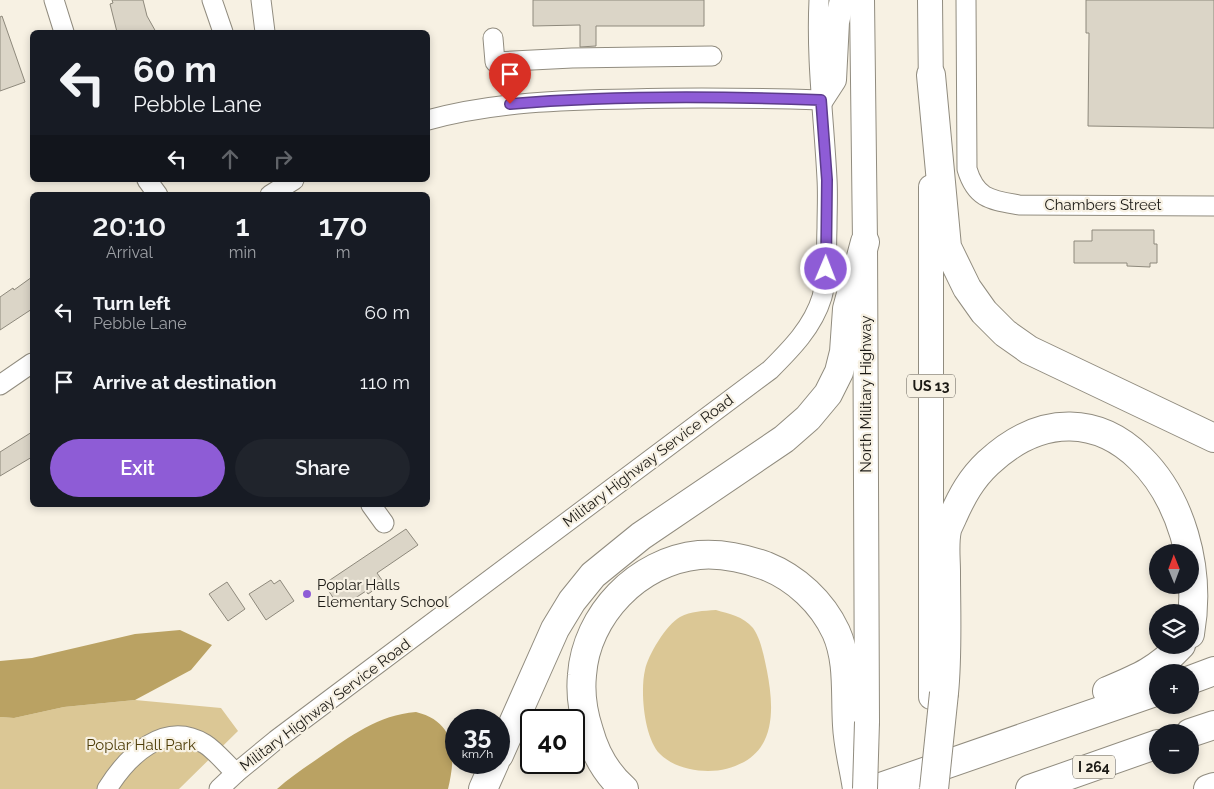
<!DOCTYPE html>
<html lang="en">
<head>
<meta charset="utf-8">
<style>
	body { margin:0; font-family:Raleway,sans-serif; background:#20242c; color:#f1f3f6; height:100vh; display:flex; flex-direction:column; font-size:19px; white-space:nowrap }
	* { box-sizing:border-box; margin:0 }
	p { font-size:16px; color:#9ea1a6 }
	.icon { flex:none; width:28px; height:28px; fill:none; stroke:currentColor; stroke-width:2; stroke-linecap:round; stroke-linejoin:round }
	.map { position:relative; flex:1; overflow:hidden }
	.sheet { position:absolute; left:30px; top:192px; width:400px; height:315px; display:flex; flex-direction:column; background:#171b24; border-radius:8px; box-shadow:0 2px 8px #0003 }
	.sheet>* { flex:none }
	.banner { position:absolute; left:30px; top:30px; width:400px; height:152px; border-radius:8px; box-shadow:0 2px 8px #0003; background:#171b24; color:#f1f3f6; overflow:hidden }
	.needle { width:32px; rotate:359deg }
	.buttons { position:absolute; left:1149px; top:544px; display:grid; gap:10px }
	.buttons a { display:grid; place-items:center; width:50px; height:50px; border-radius:50%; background:#171b24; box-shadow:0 2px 8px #0003; font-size:25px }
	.speed { position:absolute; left:445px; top:709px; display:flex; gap:10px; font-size:25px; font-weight:700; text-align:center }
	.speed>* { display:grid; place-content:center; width:65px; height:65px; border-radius:50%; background:#171b24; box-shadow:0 2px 8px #0003; line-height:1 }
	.speed small { font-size:12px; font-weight:400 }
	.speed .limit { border:2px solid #111; border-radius:8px; background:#fff; color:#111 }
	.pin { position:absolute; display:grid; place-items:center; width:42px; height:42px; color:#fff; margin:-51px -21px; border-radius:50% 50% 50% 0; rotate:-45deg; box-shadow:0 0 5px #0007 }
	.pin .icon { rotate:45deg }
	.me { position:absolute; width:55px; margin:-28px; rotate:1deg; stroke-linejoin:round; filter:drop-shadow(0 0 4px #0008) }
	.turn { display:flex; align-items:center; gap:18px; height:105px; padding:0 20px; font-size:22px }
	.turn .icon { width:65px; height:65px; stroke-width:2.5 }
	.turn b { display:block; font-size:35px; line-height:42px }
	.lanes { display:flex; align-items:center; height:48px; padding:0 20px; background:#0003; justify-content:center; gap:25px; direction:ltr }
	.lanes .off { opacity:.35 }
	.eta { display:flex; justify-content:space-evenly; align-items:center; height:85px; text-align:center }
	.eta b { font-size:30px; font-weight:600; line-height:35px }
	.primary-button { display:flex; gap:10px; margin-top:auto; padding:10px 20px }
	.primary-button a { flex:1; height:58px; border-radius:30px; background:#8e5cd6; color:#fff; font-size:20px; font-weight:600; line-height:58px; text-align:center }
	.primary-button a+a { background:#20242c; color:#f1f3f6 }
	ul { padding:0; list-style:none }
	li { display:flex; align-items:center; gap:15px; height:70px; padding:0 20px }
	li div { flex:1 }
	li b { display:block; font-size:19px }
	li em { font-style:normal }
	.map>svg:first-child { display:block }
	.green { fill:#dbc795 }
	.water { fill:#baa263 }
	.building { fill:#dbd5c7; stroke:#8e897c }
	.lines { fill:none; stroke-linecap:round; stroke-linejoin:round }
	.minor-casing { stroke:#918c7f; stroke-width:21 }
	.major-casing { stroke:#918c7f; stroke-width:26 }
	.highway-casing { stroke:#918c7f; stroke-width:30 }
	.minor { stroke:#fff; stroke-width:19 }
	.major { stroke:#fff; stroke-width:24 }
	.highway { stroke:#fff; stroke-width:28 }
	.major-bridge-casing { stroke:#918c7f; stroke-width:26; stroke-linecap:butt }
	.highway-bridge-casing { stroke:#918c7f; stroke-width:30; stroke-linecap:butt }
	.major-bridge { stroke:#fff; stroke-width:24 }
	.highway-bridge { stroke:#fff; stroke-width:28 }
	.route-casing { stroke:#5c3c8b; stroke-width:12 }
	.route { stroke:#8e5cd6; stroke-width:9 }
	.poi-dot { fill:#8e5cd6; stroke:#f7f1e3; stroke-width:2 }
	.labels { text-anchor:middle; stroke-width:4.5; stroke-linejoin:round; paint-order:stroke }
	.shield { fill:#f7f1e3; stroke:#5e5a53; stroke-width:1 }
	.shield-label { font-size:14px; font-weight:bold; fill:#1c1a15 }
	.street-label { font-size:15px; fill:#1c1a15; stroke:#f7f1e3 }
	.poi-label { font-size:15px; fill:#1c1a15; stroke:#f7f1e3; text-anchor:start }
	.park-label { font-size:15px; fill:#4f3e09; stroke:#f7f1e3 }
</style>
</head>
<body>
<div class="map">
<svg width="1214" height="789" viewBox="0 0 1214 789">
	<rect width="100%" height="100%" fill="#f7f1e3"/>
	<g class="green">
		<path d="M716 610C729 614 743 616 753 628 761 639 764 657 767 671 773 702 777 744 744 762 732 768 722 771 708 771 691 771 672 766 660 754 644 738 640 691 645 670 648 655 666 625 680 617 691 611 703 611 716 610Z"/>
		<path d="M135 700 221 708 238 731 179 789H0V717L14 718 64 707Z"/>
	</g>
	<g class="water">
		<path d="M180 630 212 645 191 670 135 700 64 707 14 718 0 717V661L32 658 135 634Z"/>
		<path d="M416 712C457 722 456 756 448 789H277C290 777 306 767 320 757 351 736 378 715 416 712Z"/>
	</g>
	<g class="building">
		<path d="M112 0H143L147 16 156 32H117L110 4 113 3Z"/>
		<path d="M533 0H704V26H596V46L580 47V25L533 26Z"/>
		<path d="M1086 0H1214V128L1088 126 1089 33H1086Z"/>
		<path d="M2 16 25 82 0 91V17Z"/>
		<path d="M1092 230H1154V244H1157V263H1150V267L1127 266V263H1074V241H1092Z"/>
		<path d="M32 277V309L0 330V297L13 288 14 290Z"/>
		<path d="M32 432V457L0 476V452Z"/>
		<path d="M406 529 418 545 377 573 384 583 368 594 366 591 340 608 324 584Z"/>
		<path d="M271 580 274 584 280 580 294 601 266 620 249 594Z"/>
		<path d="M227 582 245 609 228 621 209 594Z"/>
	</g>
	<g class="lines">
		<g class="minor-casing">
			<g id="minor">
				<path d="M54 0 64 32"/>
				<path d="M212 0 223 32"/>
				<path d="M261 0 265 32"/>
				<path d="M966 0 967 169C976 199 991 200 1019 205L1214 206"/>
				<path d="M493 38 495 62 572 58 712 56"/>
				<path d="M428 120C494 102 562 100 631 99 694 97 757 98 821 100"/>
				<path d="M147 180 158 195"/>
				<path d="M270 195 294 180"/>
				<path d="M0 385 32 363"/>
				<path d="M371 505 384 523"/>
				<path d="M107 789C127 757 164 719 205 744 216 751 226 764 236 773"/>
				<path d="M219 789 236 773 276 740 770 370C791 349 813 327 822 297 828 275 826 251 827 228 827 212 828 195 827 179 824 119 816 60 819 0"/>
			</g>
		</g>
		<g class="major-casing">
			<g id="major">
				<path d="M862 0 865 242 867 722"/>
				<path d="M930 0 931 93"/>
				<path d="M821 100 834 80 837 22 842 0"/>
				<path d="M931 187V697"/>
			</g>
		</g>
		<g class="highway-casing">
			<g id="highway">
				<path d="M931 75 947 247 967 288 984 312 1005 333 1029 350 1214 438"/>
				<path d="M1190 680 1214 671"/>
				<path d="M1107 691C1138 678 1158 670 1181 645"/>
				<path d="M944 693C948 653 946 612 946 572 946 559 944 543 947 530 948 526 951 521 953 516 962 496 971 479 988 463 1100 359 1214 497 1190 634"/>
				<path d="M1190 733 1214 725"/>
				<path d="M499 755 555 629 572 601 593 575 641 536 784 439 808 418 828 394 839 372 844 352 847 309 865 242"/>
				<path d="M483 789 495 762"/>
				<path d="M624 789C607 774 595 753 589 731 583 713 580 695 582 675 586 615 638 561 699 555 723 553 744 558 766 566 796 578 822 602 836 632 849 661 845 694 847 725 848 747 854 768 857 789"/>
				<path d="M875 789 1158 691"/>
				<path d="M1030 789 1158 744"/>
				<path d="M1208 789 1214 787"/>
			</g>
		</g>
		<use href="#minor" class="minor"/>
		<use href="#major" class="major"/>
		<use href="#highway" class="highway"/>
		<g class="major-bridge-casing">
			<path id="major-bridge" d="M865 789 867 722"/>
		</g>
		<g class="highway-bridge-casing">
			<path id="highway-bridge" d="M934 789 944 693"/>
		</g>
		<use href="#major-bridge" class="major-bridge"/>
		<use href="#highway-bridge" class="highway-bridge"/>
	</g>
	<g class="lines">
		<g class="route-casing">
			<path id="route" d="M510 104C613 95 717 96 821 100L827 180 826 269"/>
		</g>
		<use href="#route" class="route"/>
	</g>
	<circle class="poi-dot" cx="307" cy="594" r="5"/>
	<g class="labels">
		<g class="shield">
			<rect x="907" y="374.5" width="48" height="23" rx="4"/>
			<rect x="1073" y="755.5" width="42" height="23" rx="4"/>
		</g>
		<g class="shield-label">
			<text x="931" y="391">US 13</text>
			<text x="1094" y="772">I 264</text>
		</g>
		<g class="street-label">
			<text x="1103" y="210">Chambers Street</text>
			<text transform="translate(866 394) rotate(-90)" y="5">North Military Highway</text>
			<text transform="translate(648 461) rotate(-37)" y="5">Military Highway Service Road</text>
			<text transform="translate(325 705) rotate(-37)" y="5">Military Highway Service Road</text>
		</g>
		<g class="poi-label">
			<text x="317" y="590">Poplar Halls<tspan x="317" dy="17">Elementary School</tspan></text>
		</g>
		<g class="park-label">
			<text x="141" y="750">Poplar Hall Park</text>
		</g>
	</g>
</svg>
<div class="buttons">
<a><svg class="needle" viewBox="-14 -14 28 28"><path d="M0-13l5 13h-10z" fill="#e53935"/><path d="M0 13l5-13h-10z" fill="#9ea1a6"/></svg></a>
<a><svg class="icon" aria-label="layers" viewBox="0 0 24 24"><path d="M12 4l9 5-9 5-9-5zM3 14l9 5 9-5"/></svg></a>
<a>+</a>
<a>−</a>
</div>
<div class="speed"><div>35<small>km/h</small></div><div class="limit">40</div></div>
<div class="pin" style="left:510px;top:104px;background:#d93025"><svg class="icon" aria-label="arrive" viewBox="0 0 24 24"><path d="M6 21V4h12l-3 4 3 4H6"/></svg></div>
<svg class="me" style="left:826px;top:269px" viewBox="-20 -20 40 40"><circle r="17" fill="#8e5cd6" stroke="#fff" stroke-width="3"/><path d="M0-11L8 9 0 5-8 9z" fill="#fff"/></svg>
<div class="banner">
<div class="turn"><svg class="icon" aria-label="left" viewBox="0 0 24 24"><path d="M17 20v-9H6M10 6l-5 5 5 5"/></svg><div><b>60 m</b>Pebble Lane</div></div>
<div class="lanes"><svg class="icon" aria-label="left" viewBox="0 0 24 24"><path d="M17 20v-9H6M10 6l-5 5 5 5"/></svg><svg class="icon off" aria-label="ahead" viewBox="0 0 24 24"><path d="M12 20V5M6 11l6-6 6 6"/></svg><svg class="icon off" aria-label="right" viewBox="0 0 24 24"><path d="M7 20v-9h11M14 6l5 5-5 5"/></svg></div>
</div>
<section class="sheet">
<div class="eta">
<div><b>20:10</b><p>Arrival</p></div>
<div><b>1</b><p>min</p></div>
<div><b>170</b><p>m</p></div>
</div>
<ul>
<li><svg class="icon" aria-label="left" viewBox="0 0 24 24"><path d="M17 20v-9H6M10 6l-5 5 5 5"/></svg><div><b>Turn left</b><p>Pebble Lane</p></div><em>60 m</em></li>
<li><svg class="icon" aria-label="arrive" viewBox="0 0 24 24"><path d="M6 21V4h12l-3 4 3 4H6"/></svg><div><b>Arrive at destination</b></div><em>110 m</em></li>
</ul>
<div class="primary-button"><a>Exit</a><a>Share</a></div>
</section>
</div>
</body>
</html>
